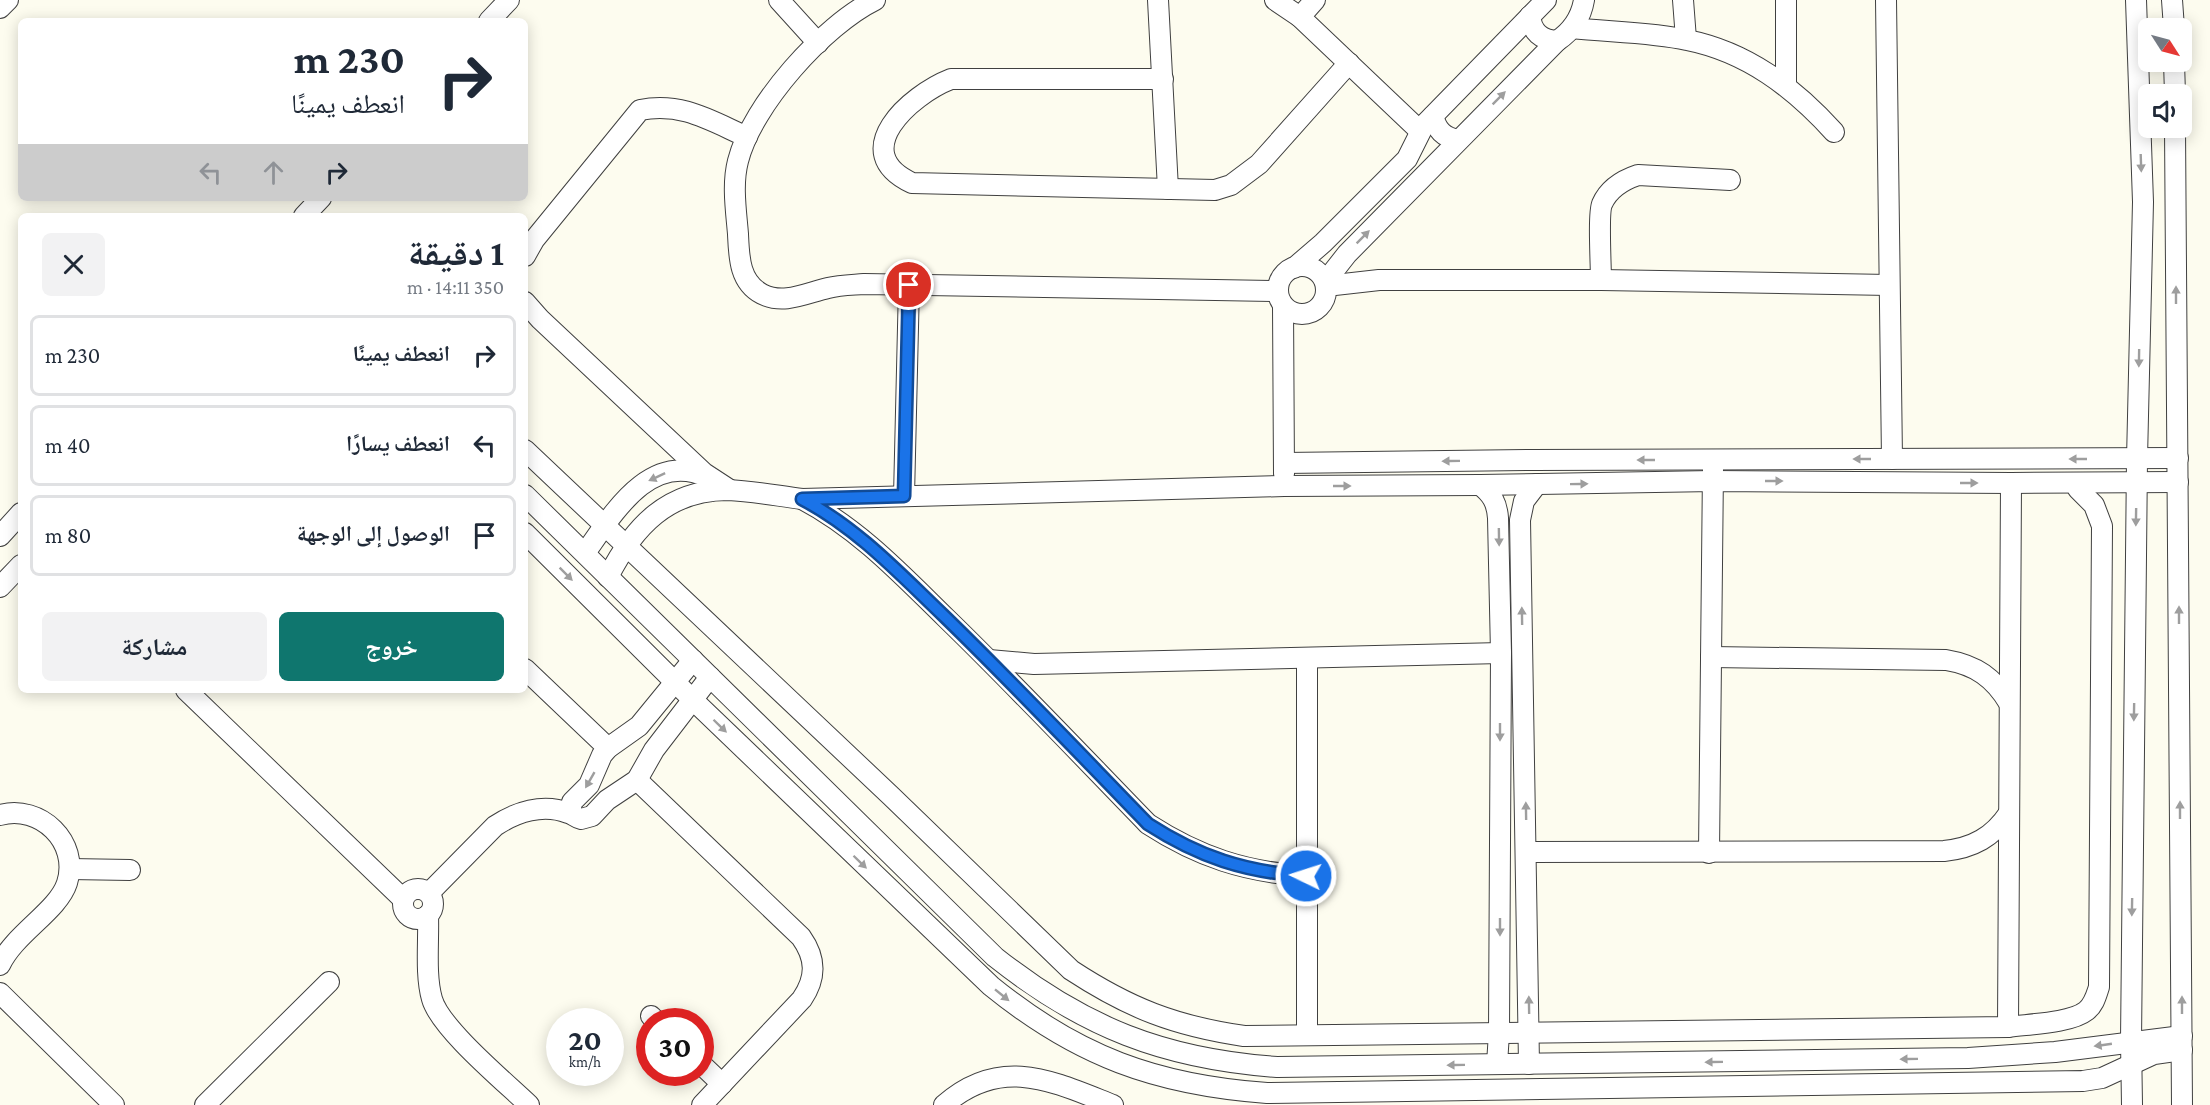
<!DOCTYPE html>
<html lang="ar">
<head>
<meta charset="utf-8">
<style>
	body { margin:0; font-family:"Crimson Pro","Noto Naskh Arabic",serif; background:#f2f2f3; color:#1f2937; direction:rtl; height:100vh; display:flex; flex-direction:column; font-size:22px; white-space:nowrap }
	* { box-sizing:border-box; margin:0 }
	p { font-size:20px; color:#747a83 }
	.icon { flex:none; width:33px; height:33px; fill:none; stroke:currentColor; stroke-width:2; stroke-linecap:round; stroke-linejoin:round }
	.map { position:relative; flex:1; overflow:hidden; direction:ltr }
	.panel { position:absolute; left:18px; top:213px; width:510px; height:480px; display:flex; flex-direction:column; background:#fff; border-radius:9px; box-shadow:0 3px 15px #0003; direction:rtl }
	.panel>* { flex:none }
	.banner { position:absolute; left:18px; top:18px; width:510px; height:183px; border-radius:9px; box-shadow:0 3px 15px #0003; direction:rtl; background:#fff; color:#1f2937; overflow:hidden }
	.needle { width:39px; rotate:126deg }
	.tools { position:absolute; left:2138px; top:18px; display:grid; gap:12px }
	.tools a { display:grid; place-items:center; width:54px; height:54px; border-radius:9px; background:#fff; box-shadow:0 3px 15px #0003; font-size:30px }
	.speed { position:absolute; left:546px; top:1008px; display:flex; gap:12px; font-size:30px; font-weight:700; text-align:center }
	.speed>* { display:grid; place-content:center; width:78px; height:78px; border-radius:50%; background:#fff; box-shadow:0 3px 15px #0003; line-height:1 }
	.speed small { font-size:15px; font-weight:400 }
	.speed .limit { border:9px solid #d22; background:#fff; color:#111 }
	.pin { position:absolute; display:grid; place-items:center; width:51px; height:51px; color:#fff; margin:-26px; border:3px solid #fff; border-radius:50%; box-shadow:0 2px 6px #0007 }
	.me { position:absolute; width:66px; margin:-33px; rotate:274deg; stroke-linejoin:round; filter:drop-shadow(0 0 4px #0008) }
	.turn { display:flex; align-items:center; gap:21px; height:126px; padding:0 24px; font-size:27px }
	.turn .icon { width:78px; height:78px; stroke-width:2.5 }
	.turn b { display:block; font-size:42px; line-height:51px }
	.lanes { display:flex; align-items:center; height:57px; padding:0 24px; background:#0003; justify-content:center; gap:30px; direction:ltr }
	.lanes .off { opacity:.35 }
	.round { display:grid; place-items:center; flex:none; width:63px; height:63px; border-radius:9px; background:#f2f2f3 }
	.head { display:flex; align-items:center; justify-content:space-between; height:102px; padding:0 24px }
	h1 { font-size:36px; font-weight:700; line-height:45px }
	.action { display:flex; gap:12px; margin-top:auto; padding:12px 24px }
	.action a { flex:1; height:69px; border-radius:9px; background:#0f766e; color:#fff; font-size:24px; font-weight:700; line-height:69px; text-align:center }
	.action a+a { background:#f2f2f3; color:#1f2937 }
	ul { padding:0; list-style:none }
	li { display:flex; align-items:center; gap:18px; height:81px; margin:0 12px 9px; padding:0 12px; border:3px solid #e0e1e3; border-radius:9px }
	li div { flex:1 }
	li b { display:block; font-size:22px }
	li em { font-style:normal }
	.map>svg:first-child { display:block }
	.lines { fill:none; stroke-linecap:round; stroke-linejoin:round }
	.minor-casing { stroke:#404040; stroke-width:22 }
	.minor { stroke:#fff; stroke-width:20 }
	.oneway { fill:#9e9e9e }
	.route-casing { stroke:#114b97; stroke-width:15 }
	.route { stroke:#1a73e8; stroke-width:10 }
</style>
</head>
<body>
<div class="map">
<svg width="2210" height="1105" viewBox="0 0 2210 1105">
	<rect width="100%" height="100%" fill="#fdfcef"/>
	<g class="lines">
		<g class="minor-casing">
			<g id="minor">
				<path d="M779 0 818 43"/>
				<path d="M875 0C824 25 752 105 738 161 732 184 736 210 738 234 739 256 739 282 762 294 784 305 806 293 828 288 840 285 852 285 864 284L1277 291"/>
				<path d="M1158 0 1168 189"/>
				<path d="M1275 0 1300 17 1420 131"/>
				<path d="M1683 0 1686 39"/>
				<path d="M1786 0V85"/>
				<path d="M1886 0 1892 459"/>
				<path d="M2172 0 2174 28"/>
				<path d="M0 8 8 0"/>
				<path d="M1530 16C1532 32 1541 40 1557 41"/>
				<path d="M1300 17 1315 0"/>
				<path d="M489 21 509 0"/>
				<path d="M1572 28C1608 32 1652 32 1687 40 1747 52 1793 87 1834 132"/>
				<path d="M2174 62 2175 94"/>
				<path d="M1163 79H951C910 95 846 152 912 183L1215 190 1231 185 1259 164 1349 63"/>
				<path d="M1433 116C1437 130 1443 137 1458 140"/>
				<path d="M2175 128 2182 1105"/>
				<path d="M304 216 321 198"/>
				<path d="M525 256 534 240 640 110C682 102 709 120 747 137"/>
				<circle cx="1302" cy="290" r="24"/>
				<path d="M1294 268 1323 243 1407 159 1424 125 1546 0"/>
				<path d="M1601 280C1601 266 1598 214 1602 204 1609 188 1623 180 1638 175L1730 180"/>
				<path d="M1325 282 1347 254 1557 41C1572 31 1581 18 1584 0"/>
				<path d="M1326 286 1379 280H1601L1889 285"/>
				<path d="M525 302 540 319 704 473 730 490"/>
				<path d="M1283 306 1284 474"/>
				<path d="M525 450 891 796 1071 970C1129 1008 1175 1026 1244 1036L2008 1027C2029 1024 2071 1023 2086 1011 2094 1005 2096 996 2099 987L2102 526 2094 505 2078 489V484"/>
				<path d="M1284 463 1531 460 2178 458"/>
				<path d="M1480 485C1492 494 1497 503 1498 518L1501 653 1499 1033 1497 1064"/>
				<path d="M525 495 995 957C1083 1027 1164 1059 1277 1067L1968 1058 2055 1052 2182 1036"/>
				<path d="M904 496 909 285"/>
				<path d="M802 499C859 529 901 574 946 618 1015 685 1081 755 1148 824 1199 857 1245 872 1306 876"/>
				<path d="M525 533 692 699 991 986C1077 1056 1156 1085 1267 1093L2083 1081 2102 1078 2154 1054 2182 1050"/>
				<path d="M0 536 21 513"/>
				<path d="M585 553C613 514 650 450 707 477"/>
				<path d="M608 577C634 526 668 490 728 490 753 491 778 496 802 499L1284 486 1480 485 1713 481 2011 483 2178 482"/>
				<path d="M0 587 21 565"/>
				<path d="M1711 657 1946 660C1976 665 1994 678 2009 703"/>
				<path d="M1307 658V1034"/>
				<path d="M989 660 1034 664 1501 653"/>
				<path d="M525 669 608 748"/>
				<path d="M186 690 403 899"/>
				<path d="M637 780 801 937C816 958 817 977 802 999L702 1105"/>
				<path d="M570 813 572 802 589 785 602 755 608 748 639 726 693 660"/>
				<path d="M0 815C40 804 80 842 67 883 58 911 14 934 0 965"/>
				<path d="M1527 852 1944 851C1973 848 1993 837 2009 813"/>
				<path d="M1709 853 1713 468"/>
				<path d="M70 869 130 870"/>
				<circle cx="418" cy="904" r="15"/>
				<path d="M429 893 495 826C516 812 543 803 568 813 573 814 576 818 581 819L592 816 607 800 637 780 654 750 710 677"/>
				<path d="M428 915C429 941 425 975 432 999 440 1028 505 1082 529 1105"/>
				<path d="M0 993 114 1105"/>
				<path d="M651 1016 657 1022"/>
				<path d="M2008 1027 2011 483"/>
				<path d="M700 1063 722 1084"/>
				<path d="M1529 1064 1520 520 1524 501 1537 484"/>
				<path d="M205 1105 329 982"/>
				<path d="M944 1105C1001 1055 1052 1081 1113 1105"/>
				<path d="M2132 1105 2131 1041 2137 459 2143 202 2136 0"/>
			</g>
		</g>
		<use href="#minor" class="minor"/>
	</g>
	<defs><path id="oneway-solid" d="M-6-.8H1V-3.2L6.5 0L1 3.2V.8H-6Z" transform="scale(1.5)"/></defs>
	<g class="oneway">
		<use href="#oneway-solid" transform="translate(1499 98) rotate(-45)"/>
		<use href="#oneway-solid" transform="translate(2141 163) rotate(88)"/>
		<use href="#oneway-solid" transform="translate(1363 237) rotate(-45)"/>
		<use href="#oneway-solid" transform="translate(2176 295) rotate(-90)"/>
		<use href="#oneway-solid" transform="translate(2139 358) rotate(91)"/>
		<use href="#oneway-solid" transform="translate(1862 459) rotate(180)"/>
		<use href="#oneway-solid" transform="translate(2078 459) rotate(180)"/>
		<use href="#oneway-solid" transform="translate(1646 460) rotate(180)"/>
		<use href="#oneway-solid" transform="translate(1451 461) rotate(179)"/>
		<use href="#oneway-solid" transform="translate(657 477) rotate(155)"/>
		<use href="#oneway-solid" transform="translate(1774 481)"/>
		<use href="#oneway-solid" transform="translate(1969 483)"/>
		<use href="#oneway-solid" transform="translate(1579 484) rotate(-1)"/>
		<use href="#oneway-solid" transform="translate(1342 486)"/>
		<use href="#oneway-solid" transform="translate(2136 517) rotate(91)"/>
		<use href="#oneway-solid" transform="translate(1499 537) rotate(89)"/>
		<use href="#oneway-solid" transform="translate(566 574) rotate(45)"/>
		<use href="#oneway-solid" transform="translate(2179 615) rotate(-90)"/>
		<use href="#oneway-solid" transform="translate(1522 616) rotate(-91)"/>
		<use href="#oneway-solid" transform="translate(2134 712) rotate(91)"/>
		<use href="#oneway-solid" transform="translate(720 726) rotate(44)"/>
		<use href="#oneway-solid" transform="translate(1500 732) rotate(90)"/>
		<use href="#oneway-solid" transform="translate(590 780) rotate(120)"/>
		<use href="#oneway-solid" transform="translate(2180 810) rotate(-90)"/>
		<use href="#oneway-solid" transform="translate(1526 811) rotate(-91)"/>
		<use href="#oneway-solid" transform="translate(860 862) rotate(44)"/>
		<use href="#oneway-solid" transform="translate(2132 907) rotate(91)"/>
		<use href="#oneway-solid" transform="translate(1500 927) rotate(90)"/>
		<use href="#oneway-solid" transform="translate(1002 995) rotate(39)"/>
		<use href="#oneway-solid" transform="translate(1529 1005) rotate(-91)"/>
		<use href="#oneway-solid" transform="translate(2182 1005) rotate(-90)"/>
		<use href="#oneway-solid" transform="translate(2103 1045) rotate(172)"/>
		<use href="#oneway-solid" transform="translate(1909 1059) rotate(179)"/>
		<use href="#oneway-solid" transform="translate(1714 1062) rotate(179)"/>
		<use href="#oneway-solid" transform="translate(1456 1065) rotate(179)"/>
	</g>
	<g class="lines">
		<g class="route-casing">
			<path id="route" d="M909 285 904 496 802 499C857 528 898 572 943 615 1013 683 1080 754 1148 824 1199 857 1245 872 1306 876"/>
		</g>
		<use href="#route" class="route"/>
	</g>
</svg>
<div class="tools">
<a><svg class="needle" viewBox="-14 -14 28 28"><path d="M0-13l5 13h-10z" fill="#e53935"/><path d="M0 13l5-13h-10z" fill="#747a83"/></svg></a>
<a><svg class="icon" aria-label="sound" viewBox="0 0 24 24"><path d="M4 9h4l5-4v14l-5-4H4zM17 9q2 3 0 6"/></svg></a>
</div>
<div class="speed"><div>20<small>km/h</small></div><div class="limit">30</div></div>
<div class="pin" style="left:909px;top:285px;background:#d93025"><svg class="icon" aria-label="arrive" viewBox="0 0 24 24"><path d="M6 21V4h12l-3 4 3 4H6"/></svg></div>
<svg class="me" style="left:1306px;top:876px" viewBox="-20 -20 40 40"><circle r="17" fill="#1a73e8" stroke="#fff" stroke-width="3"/><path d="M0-11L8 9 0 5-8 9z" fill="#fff"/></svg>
<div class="banner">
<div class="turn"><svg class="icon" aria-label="right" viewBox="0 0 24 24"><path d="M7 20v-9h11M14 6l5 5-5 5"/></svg><div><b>230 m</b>انعطف يمينًا</div></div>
<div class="lanes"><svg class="icon off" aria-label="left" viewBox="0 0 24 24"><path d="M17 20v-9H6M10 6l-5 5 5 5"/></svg><svg class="icon off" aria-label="ahead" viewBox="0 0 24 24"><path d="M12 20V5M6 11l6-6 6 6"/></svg><svg class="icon" aria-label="right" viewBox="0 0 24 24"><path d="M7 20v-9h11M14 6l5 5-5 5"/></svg></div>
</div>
<section class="panel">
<div class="head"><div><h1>1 دقيقة</h1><p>350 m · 14:11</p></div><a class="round"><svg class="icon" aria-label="close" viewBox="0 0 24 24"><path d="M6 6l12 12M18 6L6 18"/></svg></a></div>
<ul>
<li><svg class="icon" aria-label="right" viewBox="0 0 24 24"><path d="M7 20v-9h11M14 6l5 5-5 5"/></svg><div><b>انعطف يمينًا</b></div><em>230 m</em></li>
<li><svg class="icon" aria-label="left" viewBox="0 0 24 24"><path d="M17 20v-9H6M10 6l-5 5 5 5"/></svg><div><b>انعطف يسارًا</b></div><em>40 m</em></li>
<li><svg class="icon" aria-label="arrive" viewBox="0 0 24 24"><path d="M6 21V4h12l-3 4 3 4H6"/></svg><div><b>الوصول إلى الوجهة</b></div><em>80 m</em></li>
</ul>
<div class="action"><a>خروج</a><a>مشاركة</a></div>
</section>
</div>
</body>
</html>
